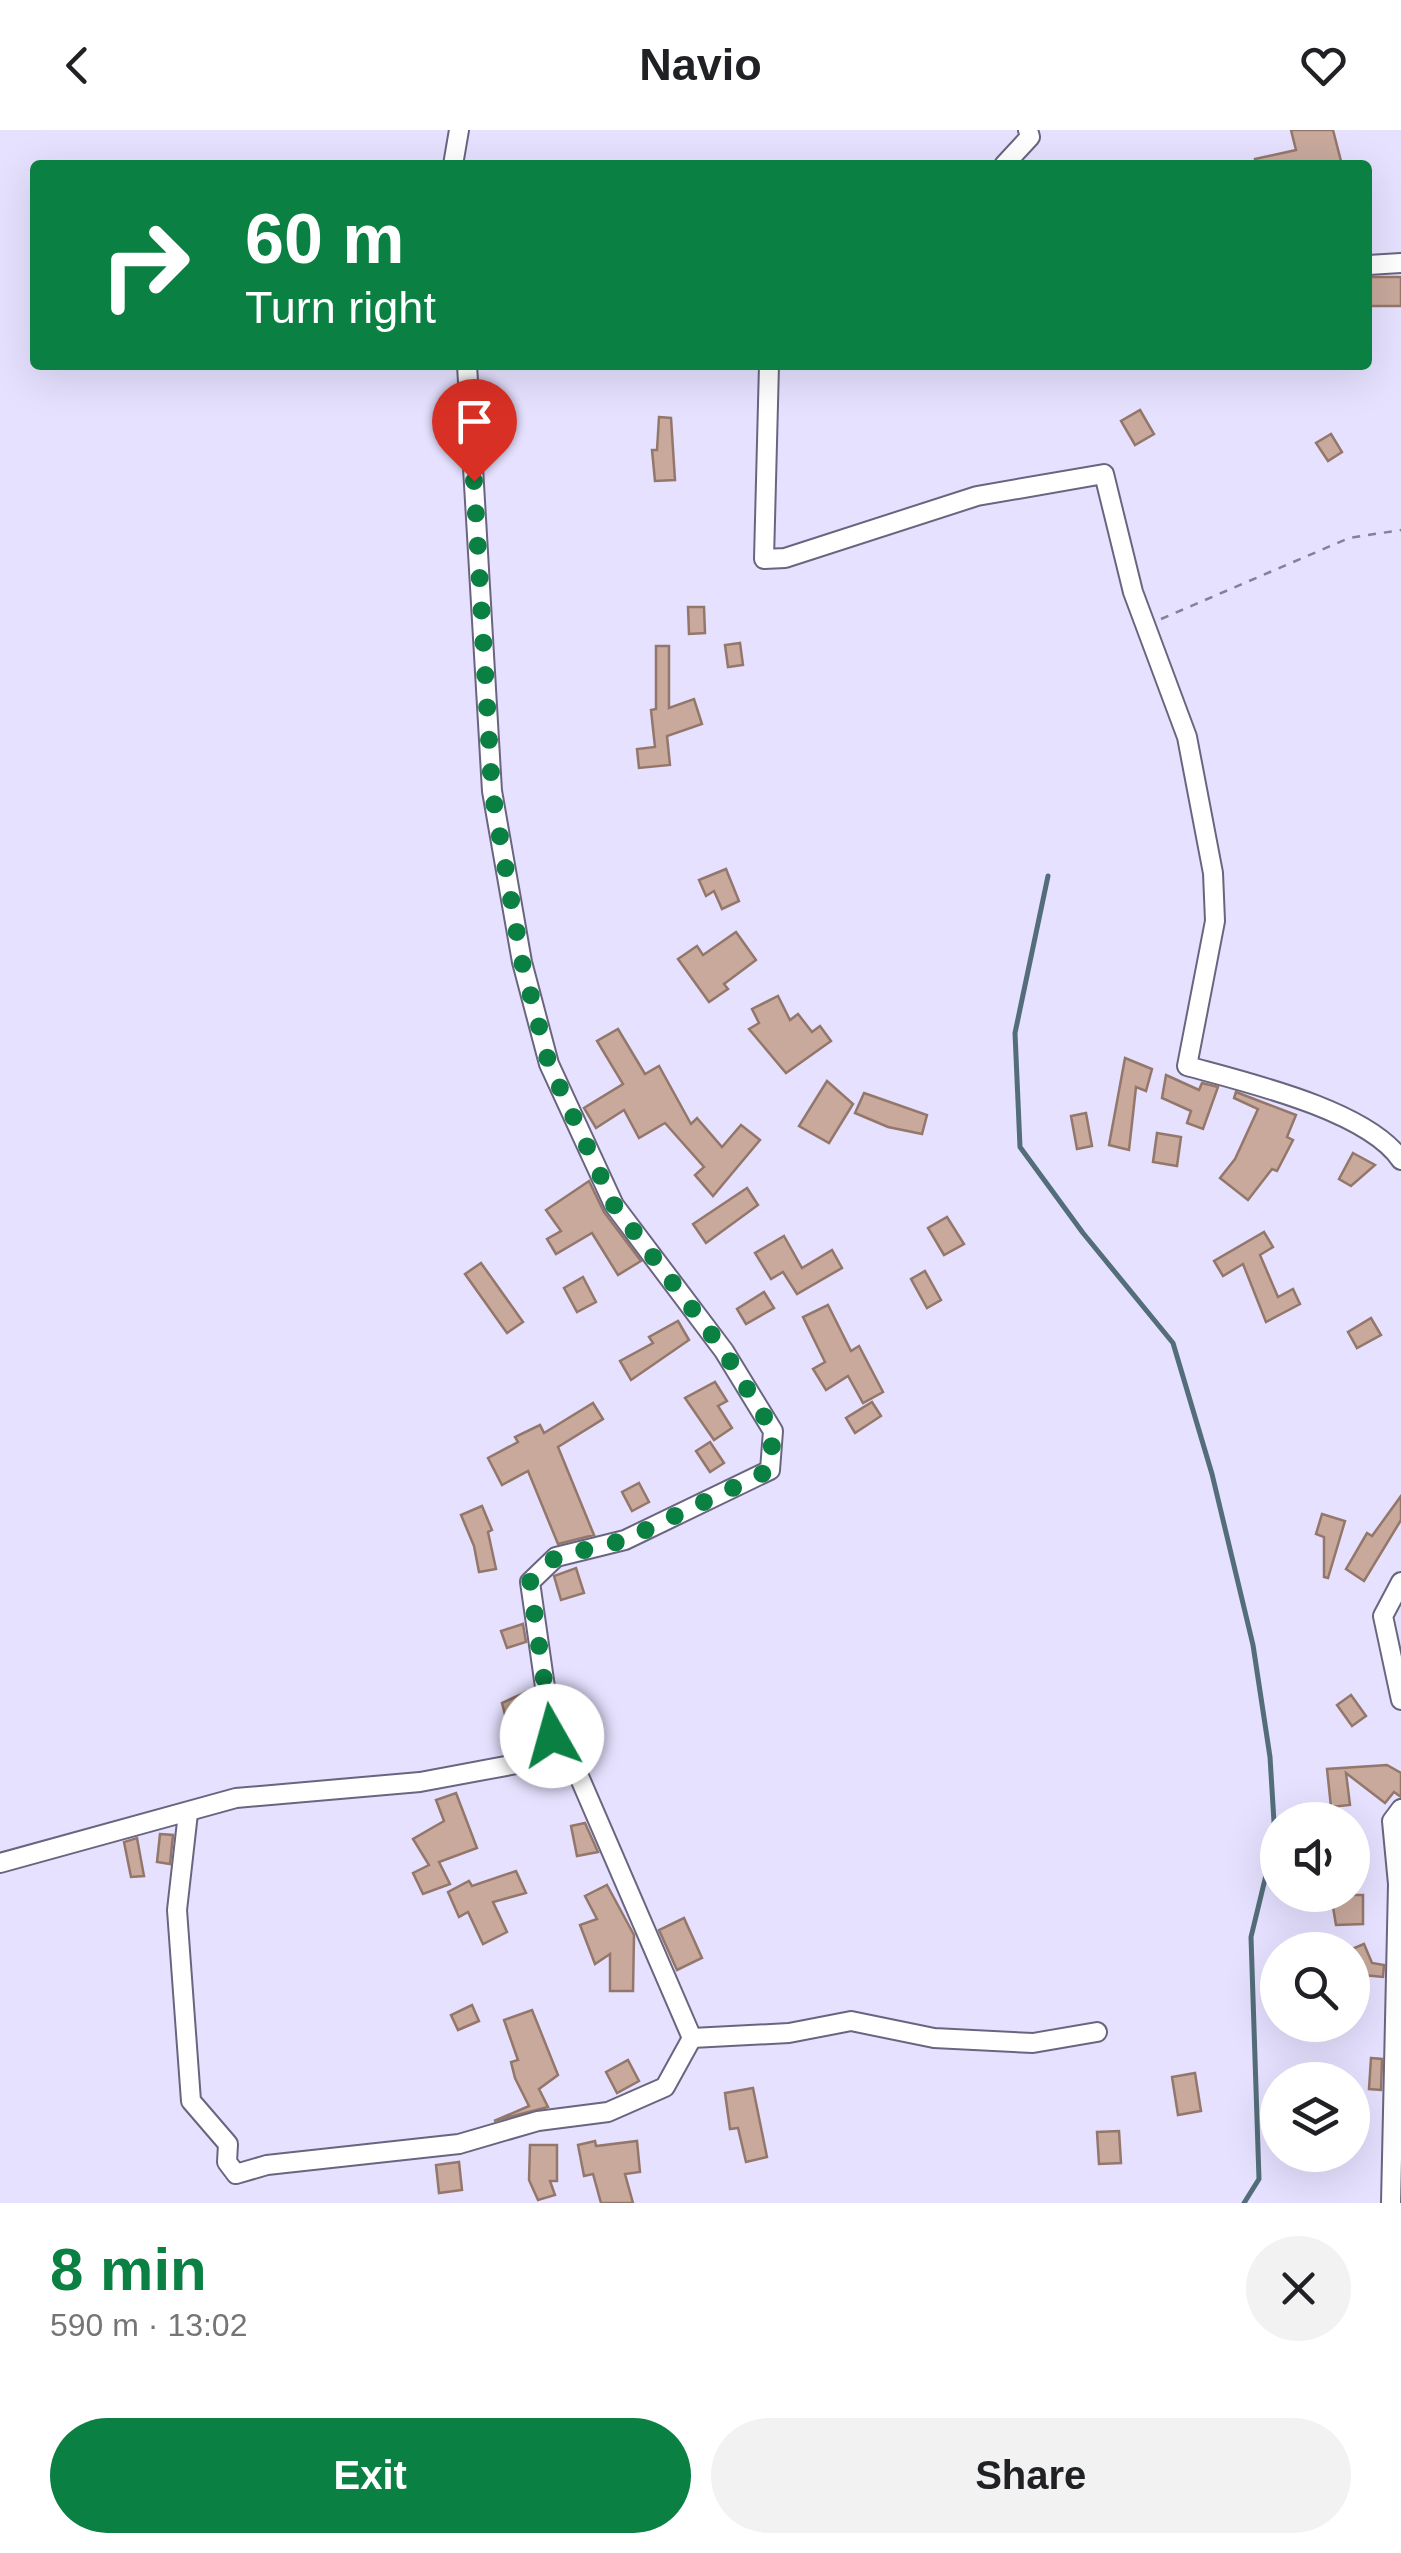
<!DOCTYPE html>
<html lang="en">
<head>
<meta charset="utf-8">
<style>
	body { margin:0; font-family:Helvetica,sans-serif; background:#f2f2f2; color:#202124; height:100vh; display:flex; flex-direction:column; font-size:38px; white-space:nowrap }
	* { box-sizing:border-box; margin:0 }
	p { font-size:32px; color:#757577 }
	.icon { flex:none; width:55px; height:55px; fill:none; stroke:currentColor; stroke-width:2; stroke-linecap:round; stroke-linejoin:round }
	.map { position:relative; height:2073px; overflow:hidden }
	.drawer { display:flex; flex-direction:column; background:#fff; flex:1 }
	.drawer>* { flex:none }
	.guide { position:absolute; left:30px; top:30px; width:1342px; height:210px; border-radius:10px; box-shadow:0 10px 40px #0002; background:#0b8043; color:#fff; overflow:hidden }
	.tools { position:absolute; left:1260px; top:1672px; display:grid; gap:20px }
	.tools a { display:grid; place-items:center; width:110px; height:110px; border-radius:50%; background:#fff; box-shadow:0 10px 40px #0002; font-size:50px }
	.pin { position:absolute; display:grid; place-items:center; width:85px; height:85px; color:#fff; margin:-102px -42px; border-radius:50% 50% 50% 0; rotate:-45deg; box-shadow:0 0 10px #0007 }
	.pin .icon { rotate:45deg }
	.me { position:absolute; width:110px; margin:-55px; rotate:353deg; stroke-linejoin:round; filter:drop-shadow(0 0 8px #0008) }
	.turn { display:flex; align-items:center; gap:35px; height:210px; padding:0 50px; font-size:45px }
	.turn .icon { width:130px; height:130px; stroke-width:2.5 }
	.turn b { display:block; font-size:70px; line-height:85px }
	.round { display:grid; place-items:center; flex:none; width:105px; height:105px; border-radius:52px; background:#f2f2f2 }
	.head { display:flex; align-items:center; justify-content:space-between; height:170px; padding:0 50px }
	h1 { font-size:60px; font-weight:700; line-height:75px; color:#0b8043 }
	.primary-button { display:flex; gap:20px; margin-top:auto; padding:20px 50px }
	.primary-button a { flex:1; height:115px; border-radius:60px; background:#0b8043; color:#fff; font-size:40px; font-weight:700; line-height:115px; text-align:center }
	.primary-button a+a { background:#f2f2f2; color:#202124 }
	header { display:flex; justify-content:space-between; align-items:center; height:130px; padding:0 50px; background:#fff; font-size:45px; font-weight:700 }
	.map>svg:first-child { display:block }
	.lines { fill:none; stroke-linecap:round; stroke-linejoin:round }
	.stream { stroke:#536e7a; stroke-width:5 }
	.building { fill:#c8a99c; stroke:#94776b; stroke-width:2.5 }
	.minor-casing { stroke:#6a657f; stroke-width:22 }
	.path { stroke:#858196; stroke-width:2.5; stroke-dasharray:8 8; stroke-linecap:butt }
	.minor { stroke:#fff; stroke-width:18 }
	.route { stroke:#0b8043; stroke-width:18; stroke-dasharray:0 32.4 }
</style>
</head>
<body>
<header><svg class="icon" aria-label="back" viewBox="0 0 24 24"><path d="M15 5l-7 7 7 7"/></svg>Navio<svg class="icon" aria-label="heart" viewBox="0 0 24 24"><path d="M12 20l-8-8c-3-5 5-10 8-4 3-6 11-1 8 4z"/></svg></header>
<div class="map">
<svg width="1401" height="2073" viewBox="0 0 1401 2073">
	<rect width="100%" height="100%" fill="#e6e1ff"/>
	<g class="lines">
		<path class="stream" d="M1048 746 1015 903 1020 1017 1083 1103 1173 1213 1212 1344 1253 1515 1270 1627 1275 1708 1251 1807 1259 2049 1244 2073"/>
	</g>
	<g class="building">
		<path d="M1291 0H1333L1342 35H1256L1255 29 1296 20Z"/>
		<path d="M1371 147H1401V176H1368Z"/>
		<path d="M1140 280 1154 304 1135 315 1121 291Z"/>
		<path d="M659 287 671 288 675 350 655 351 652 320H657Z"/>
		<path d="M1331 304 1342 322 1328 331 1316 313Z"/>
		<path d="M688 477H704L705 503 689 504Z"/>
		<path d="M740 513 743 535 728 537 725 515Z"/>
		<path d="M656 516H669V578L694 569 702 594 667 606 670 635 639 638 637 619 655 617 651 580 656 579Z"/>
		<path d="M726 739 739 771 722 779 714 761 706 766 699 750Z"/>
		<path d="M736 802 756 830 724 854 728 859 709 872 678 829 697 816 703 825Z"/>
		<path d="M778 866 790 890 798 884 812 902 820 896 831 911 786 943 749 899 759 893 752 879Z"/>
		<path d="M618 899 645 944 659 936 691 994 697 988 722 1017 741 995 760 1010 713 1066 695 1045 704 1037 665 993 639 1008 624 980 596 998 584 978 623 954 597 911Z"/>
		<path d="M1125 928 1152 939 1146 961 1136 957 1129 1020 1109 1015Z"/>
		<path d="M1166 945 1199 960 1202 953 1218 957 1203 999 1187 993 1191 981 1162 968Z"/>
		<path d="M827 951 853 974 829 1013 799 996Z"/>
		<path d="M1236 962 1296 985 1287 1007 1293 1010 1277 1041 1272 1039 1248 1070 1220 1048 1235 1029 1258 979 1234 968Z"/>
		<path d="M864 963 927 985 922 1004 888 997 855 983Z"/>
		<path d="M1086 983 1092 1016 1077 1019 1071 986Z"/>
		<path d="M1157 1003 1181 1007 1177 1036 1153 1032Z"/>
		<path d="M1353 1023 1375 1035 1351 1056 1339 1049Z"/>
		<path d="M589 1051 604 1082 641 1131 618 1145 592 1103 556 1124 547 1109 561 1101 546 1080Z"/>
		<path d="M747 1058 758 1075 706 1113 693 1094Z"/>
		<path d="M947 1087 964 1114 944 1125 928 1098Z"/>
		<path d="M1264 1102 1273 1117 1260 1125 1278 1167 1293 1159 1300 1174 1266 1192 1243 1134 1223 1146 1214 1131Z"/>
		<path d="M784 1106 802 1138 832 1120 842 1138 797 1164 783 1142 771 1149 755 1123Z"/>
		<path d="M481 1133 523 1192 507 1203 465 1144Z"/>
		<path d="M925 1141 941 1170 927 1178 911 1149Z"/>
		<path d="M583 1147 596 1172 577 1182 564 1158Z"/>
		<path d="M764 1162 774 1178 746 1194 737 1179Z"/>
		<path d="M828 1175 851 1221 859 1216 883 1262 863 1273 848 1246 826 1260 813 1239 825 1232 803 1187Z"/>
		<path d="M1371 1188 1381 1205 1357 1218 1348 1202Z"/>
		<path d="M678 1191 689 1210 631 1250 620 1231 653 1213 649 1207Z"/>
		<path d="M715 1252 727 1271 718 1276 732 1298 714 1310 685 1268Z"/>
		<path d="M872 1272 881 1286 855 1303 846 1288Z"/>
		<path d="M593 1273 603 1289 558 1317 594 1405 558 1414 528 1341 502 1355 488 1328 518 1312 515 1307 540 1295 544 1303Z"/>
		<path d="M710 1312 724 1333 710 1342 696 1321Z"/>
		<path d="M639 1353 649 1372 632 1381 622 1362Z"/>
		<path d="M1401 1366V1390L1364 1451 1346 1439 1367 1403 1372 1406Z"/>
		<path d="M482 1376 492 1400 488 1402 496 1439 479 1442 474 1416 461 1385Z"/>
		<path d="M1322 1384 1345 1391 1328 1448 1324 1447V1407L1316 1404Z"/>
		<path d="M576 1438 584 1463 561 1470 554 1446Z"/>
		<path d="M523 1494 526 1512 507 1518 501 1501Z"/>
		<path d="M526 1562 534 1592 509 1600 502 1573Z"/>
		<path d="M1351 1565 1366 1586 1352 1596 1337 1575Z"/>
		<path d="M592 1594 596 1612 573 1617 569 1599Z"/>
		<path d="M1387 1635 1401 1643V1667L1394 1662 1385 1673 1346 1643 1350 1675 1331 1677 1327 1639Z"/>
		<path d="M456 1663 477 1718 439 1732 450 1754 423 1764 413 1743 429 1735 413 1709 444 1691 436 1670Z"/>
		<path d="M585 1693 598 1722 577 1726 571 1696Z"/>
		<path d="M160 1704 173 1705 170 1734 157 1732Z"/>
		<path d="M137 1708 144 1746 131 1747 124 1712Z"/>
		<path d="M516 1741 526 1763 493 1772 507 1802 483 1814 468 1782 459 1787 448 1762 469 1751 472 1756Z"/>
		<path d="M607 1755 634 1805 633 1861H610V1824L595 1834 580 1795 597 1789 585 1766Z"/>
		<path d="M1331 1765H1363V1794L1336 1795Z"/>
		<path d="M684 1788 702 1828 677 1840 659 1800Z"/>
		<path d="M1364 1814 1372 1833 1384 1835 1383 1847 1363 1845 1352 1819Z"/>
		<path d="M472 1875 479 1891 458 1900 451 1885Z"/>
		<path d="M532 1880 558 1945 539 1959 548 1977 494 1991 529 1976 515 1948 511 1932 518 1930 504 1890Z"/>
		<path d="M1371 1928 1382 1929 1381 1960 1369 1959Z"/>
		<path d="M628 1930 639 1951 617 1963 606 1942Z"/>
		<path d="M1195 1943 1201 1981 1178 1985 1172 1947Z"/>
		<path d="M753 1958 767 2027 746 2032 738 1998 730 1999 725 1963Z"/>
		<path d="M1119 2001 1121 2033 1099 2034 1097 2002Z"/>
		<path d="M595 2011 596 2016 637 2011 640 2042 625 2044 633 2073H601L593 2044 584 2046 578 2015Z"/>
		<path d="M530 2015H557V2051H550L555 2065 538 2070 529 2050Z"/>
		<path d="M459 2032 462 2060 439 2063 436 2035Z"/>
	</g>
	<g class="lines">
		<g class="minor-casing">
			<g id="minor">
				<path d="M453 35 459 0"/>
				<path d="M1004 35 1030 7 1028 0"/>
				<path d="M1368 135 1401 133"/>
				<path d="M467 235 492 661 522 832 549 934 614 1075 724 1221 773 1301 770 1340 625 1410 556 1427 530 1452 552 1606 538 1630"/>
				<path d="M769 235 764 429 785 428 977 366 1104 344 1133 462 1187 607 1213 743 1215 791 1187 936C1245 952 1367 980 1401 1030"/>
				<path d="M1401 1452 1383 1486 1401 1570"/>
				<path d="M188 1683 177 1780 191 1971 228 2014 227 2032 236 2044 267 2035 459 2014 538 1991 608 1982 665 1957 692 1908"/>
				<path d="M0 1733 236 1668 420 1652 538 1630 578 1644 692 1908 789 1903 851 1891 934 1908 1033 1913 1097 1902"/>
				<path d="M1391 2073 1398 1754 1392 1691 1401 1679"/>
			</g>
		</g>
		<path class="path" d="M1161 489 1349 408 1401 400"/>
		<use href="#minor" class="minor"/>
	</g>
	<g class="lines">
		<path class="route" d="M474 351 492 661 522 832 549 934 614 1075 724 1221 773 1301 770 1340 625 1410 556 1427 530 1452 552 1606"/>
	</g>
</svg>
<div class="tools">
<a><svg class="icon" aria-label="sound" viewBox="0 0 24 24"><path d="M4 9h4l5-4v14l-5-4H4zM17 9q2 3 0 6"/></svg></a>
<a><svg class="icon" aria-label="search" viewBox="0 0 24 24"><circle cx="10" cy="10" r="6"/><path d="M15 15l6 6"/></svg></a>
<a><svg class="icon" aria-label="layers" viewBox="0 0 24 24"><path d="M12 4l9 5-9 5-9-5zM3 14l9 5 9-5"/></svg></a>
</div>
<div class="pin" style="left:474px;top:351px;background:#d93025"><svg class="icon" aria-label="arrive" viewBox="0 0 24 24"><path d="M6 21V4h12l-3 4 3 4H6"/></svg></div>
<svg class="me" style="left:552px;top:1606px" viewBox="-20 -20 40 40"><circle r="19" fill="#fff"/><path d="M0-13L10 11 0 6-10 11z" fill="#0b8043"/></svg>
<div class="guide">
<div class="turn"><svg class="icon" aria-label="right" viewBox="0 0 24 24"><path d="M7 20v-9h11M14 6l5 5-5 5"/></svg><div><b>60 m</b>Turn right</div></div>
</div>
</div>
<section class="drawer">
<div class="head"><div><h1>8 min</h1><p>590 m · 13:02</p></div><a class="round"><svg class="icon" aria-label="close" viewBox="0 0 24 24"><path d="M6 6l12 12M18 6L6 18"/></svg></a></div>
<div class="primary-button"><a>Exit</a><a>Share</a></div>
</section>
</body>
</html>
